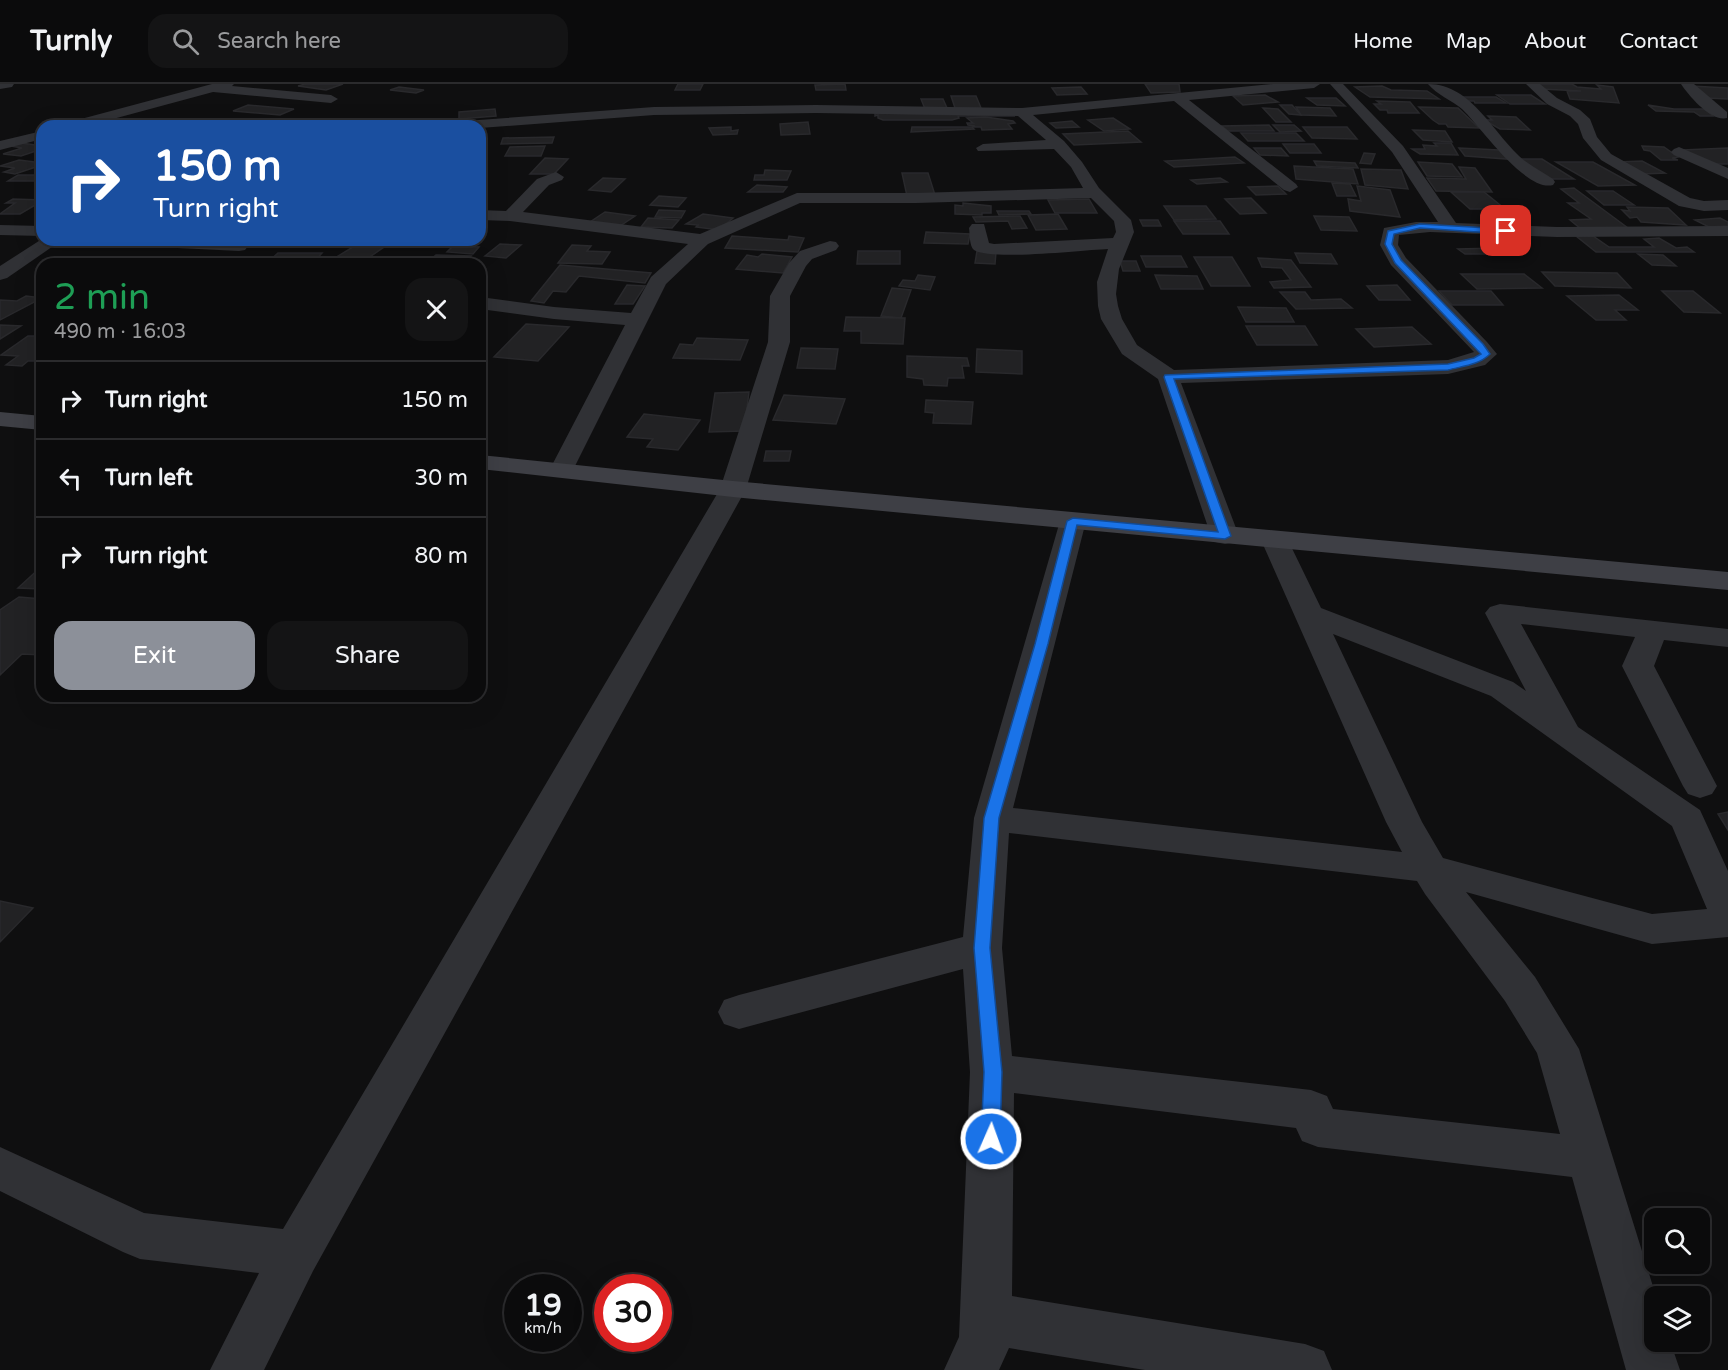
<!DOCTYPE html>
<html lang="en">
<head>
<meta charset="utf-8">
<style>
	body { margin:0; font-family:"Varela Round",sans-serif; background:#141415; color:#f1f3f6; height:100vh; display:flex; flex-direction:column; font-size:22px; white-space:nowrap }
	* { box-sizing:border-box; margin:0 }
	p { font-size:20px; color:#9a9b9d }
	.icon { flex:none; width:33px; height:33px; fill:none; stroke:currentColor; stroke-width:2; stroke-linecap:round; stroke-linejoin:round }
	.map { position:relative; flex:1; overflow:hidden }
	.sheet { position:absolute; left:36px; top:174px; width:450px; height:444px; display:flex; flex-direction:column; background:#0b0b0c; border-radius:18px; box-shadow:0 6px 24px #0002,0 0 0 2px #2b2b2d }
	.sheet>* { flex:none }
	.guide { position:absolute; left:36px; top:36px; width:450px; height:126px; border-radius:18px; box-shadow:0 6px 24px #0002,0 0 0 2px #2b2b2d; background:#1a4fa0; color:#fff; overflow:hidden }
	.tools { position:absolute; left:1644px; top:1124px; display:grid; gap:12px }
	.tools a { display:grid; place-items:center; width:66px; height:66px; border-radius:12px; background:#0b0b0c; box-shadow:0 6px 24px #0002,0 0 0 2px #2b2b2d; font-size:30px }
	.speed { position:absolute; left:504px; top:1190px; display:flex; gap:12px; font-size:30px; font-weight:700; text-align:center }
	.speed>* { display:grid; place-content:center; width:78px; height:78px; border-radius:50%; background:#0b0b0c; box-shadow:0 6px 24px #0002,0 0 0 2px #2b2b2d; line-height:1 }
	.speed small { font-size:15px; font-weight:400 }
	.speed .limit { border:9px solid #d22; background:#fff; color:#111 }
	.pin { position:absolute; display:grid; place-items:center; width:51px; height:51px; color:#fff; margin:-26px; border-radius:12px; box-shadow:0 3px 9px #0006 }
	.me { position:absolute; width:66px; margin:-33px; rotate:2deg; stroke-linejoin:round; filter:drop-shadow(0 0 4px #0008) }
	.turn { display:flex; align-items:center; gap:21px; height:126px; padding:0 18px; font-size:27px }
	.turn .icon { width:78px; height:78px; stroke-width:2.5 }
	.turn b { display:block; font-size:42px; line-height:51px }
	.round { display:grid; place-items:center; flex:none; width:63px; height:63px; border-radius:18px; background:#141415 }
	.summary { display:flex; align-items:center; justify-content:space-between; height:102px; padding:0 18px }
	h1 { font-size:36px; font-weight:600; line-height:45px; color:#1e9e55 }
	.action { display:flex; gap:12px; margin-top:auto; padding:12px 18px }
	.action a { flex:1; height:69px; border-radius:18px; background:#8c9099; color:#fff; font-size:24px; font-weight:600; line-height:69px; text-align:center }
	.action a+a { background:#141415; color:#f1f3f6 }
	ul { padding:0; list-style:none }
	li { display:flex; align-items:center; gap:18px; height:78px; padding:0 18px; border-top:2px solid #2b2b2d }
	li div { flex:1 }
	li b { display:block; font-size:22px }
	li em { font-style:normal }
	header { display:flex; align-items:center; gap:36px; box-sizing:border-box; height:84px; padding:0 30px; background:#0b0b0c; border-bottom:2px solid #2b2b2d }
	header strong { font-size:28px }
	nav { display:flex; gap:33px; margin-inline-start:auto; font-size:21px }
	.search { width:420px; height:54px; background:#141415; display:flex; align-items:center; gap:15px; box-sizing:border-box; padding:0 21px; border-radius:18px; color:#9a9b9d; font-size:22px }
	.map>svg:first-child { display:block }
	.building { fill:#222224; stroke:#29292c; stroke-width:1.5 }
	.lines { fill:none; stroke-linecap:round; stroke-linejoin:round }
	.street { fill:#303135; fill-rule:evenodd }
	.secondary { fill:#3e3f45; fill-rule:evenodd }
	.route { fill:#1a73e8; stroke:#114b97; stroke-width:1.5 }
</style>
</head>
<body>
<header>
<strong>Turnly</strong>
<div class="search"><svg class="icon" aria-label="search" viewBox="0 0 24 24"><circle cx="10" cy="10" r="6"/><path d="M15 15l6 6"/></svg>Search here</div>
<nav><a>Home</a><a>Map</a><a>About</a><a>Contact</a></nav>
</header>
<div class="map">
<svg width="1728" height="1286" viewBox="0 0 1728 1286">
	<rect width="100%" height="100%" fill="#0f0f10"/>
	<g class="building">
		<path d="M305 0H343L326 6 298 2Z"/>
		<path d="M678 0H703L700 6H675Z"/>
		<path d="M845 0 846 6H816L815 1Z"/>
		<path d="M1145 0H1179L1180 8 1151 9Z"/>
		<path d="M1536 0H1572L1577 3 1601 5 1597 1 1613 3 1619 19 1570 15 1567 7H1581L1541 5Z"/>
		<path d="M1382 2 1391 6 1427 7 1439 15 1370 13 1355 3Z"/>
		<path d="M1691 2 1728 4V15L1706 14Z"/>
		<path d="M399 3 424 6 416 9 390 6Z"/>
		<path d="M1081 3 1087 10 1057 11 1052 4Z"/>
		<path d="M1265 11 1278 18 1243 21 1233 12Z"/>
		<path d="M1497 11H1531L1545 20H1510Z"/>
		<path d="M951 12H976L981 24H955Z"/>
		<path d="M1461 13H1496L1506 19H1475L1474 17H1465Z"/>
		<path d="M1307 14H1336L1345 22 1317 21Z"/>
		<path d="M921 15H943L947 24 925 25Z"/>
		<path d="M1377 17 1410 18 1419 29H1388L1387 26H1380L1374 20H1381Z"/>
		<path d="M248 21 294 25 280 31 233 27Z"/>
		<path d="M1280 21H1292L1301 31 1289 30Z"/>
		<path d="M1648 21 1674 25H1705L1713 32H1700L1694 28 1656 27Z"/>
		<path d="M1296 23 1330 24 1336 32 1301 31Z"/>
		<path d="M1419 23 1458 24 1479 44 1448 43 1446 40H1439L1433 36Z"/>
		<path d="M1263 24 1278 25 1291 38H1276Z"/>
		<path d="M495 25 496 32 459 35V28Z"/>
		<path d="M875 29 1015 32H958L959 34 952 36H883L878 34V31L875 32Z"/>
		<path d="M1488 32 1516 33 1530 46 1500 45 1484 36H1492Z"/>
		<path d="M986 33 1013 37 1015 39 1008 40 1012 45 982 46 981 43H972L975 42 968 41 967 39H973L967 34Z"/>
		<path d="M1113 34 1130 45 1104 47 1088 36Z"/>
		<path d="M143 35 162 36 150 42H130Z"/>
		<path d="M1072 37 1079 43 1056 44 1050 39Z"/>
		<path d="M808 38 810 50 781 51 780 40Z"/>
		<path d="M1269 41 1274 47H1228L1222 42Z"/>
		<path d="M1273 41H1294L1301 47 1280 48Z"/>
		<path d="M731 43V47L738 46 737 50 713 51 709 44Z"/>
		<path d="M912 43H972L974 45 911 48Z"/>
		<path d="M1303 43H1347L1357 55 1312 54Z"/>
		<path d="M1413 46 1445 47 1452 58 1423 56Z"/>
		<path d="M1128 47 1141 58 1074 61 1063 50Z"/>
		<path d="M1241 49H1296L1304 57H1248Z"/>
		<path d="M554 53 552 59 501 60 503 54Z"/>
		<path d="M21 59 42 62V65L21 72 3 70 22 64 11 62Z"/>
		<path d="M1434 59H1451L1458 71 1420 70 1412 65H1425L1423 61 1437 62Z"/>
		<path d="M1283 60H1314L1321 69H1290Z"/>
		<path d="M545 62 541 72H505L510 63Z"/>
		<path d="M1642 62 1664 63 1678 73 1672 74 1678 76H1661L1650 67 1644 66Z"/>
		<path d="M1254 64H1281L1288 72 1260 71Z"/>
		<path d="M1459 64 1499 66 1507 75 1465 72Z"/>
		<path d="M1728 64V80H1712L1682 66Z"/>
		<path d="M1364 69 1375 70 1371 80 1360 79Z"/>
		<path d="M1235 73 1244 79 1174 83 1165 77Z"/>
		<path d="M545 74 568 75 554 90H530Z"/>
		<path d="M1517 75H1542L1574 95H1545Z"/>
		<path d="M19 76 42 79V81L15 90 4 88 15 84 0 82Z"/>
		<path d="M1314 77 1355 79 1358 84 1317 82Z"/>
		<path d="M1642 77 1665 89 1642 90 1617 78Z"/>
		<path d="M1418 78 1452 80 1462 93 1427 92Z"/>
		<path d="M1556 78H1593L1635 101 1598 102Z"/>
		<path d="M1294 82 1353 85 1358 100 1296 95Z"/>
		<path d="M1459 83 1475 84 1492 108 1436 107 1427 94 1466 95Z"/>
		<path d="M1361 85 1401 86 1408 105 1365 101Z"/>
		<path d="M765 86 791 87 787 96H754L755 91H764Z"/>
		<path d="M902 89H928L935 111 907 112Z"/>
		<path d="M18 91H42V97H8Z"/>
		<path d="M603 94 625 95 611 108 589 106Z"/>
		<path d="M1220 94 1227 98 1197 100 1191 96Z"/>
		<path d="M1332 99 1350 100 1356 112H1337Z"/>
		<path d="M757 101 787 103 783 108H748Z"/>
		<path d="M1278 102 1286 110 1256 111 1248 103Z"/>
		<path d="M1357 102 1390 106 1400 133 1350 127 1348 115 1361 117Z"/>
		<path d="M1574 104 1628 144 1581 145 1570 136 1591 135 1568 119H1579L1561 105Z"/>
		<path d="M1587 107H1613L1634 121H1604Z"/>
		<path d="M1451 108H1484L1505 125H1470Z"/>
		<path d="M659 112 686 114 678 123 650 121Z"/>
		<path d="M1251 114 1266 129 1240 130 1225 115Z"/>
		<path d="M13 115 42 116V117L20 130H0L15 119H6Z"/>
		<path d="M1089 115 1097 129H1055L1048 116Z"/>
		<path d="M963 119 991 122V129H982V131L955 130V121L963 122Z"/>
		<path d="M1164 122H1206L1216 135 1174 136Z"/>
		<path d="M1627 123 1668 124 1686 141 1641 138 1637 133 1630 134 1622 126 1630 127Z"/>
		<path d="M659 126 685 127 681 134 655 133Z"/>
		<path d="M997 127H1029L1031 130 999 131Z"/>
		<path d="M605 128 635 132 620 142 590 138Z"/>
		<path d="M703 130 733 134 719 146 696 143 698 141 686 140Z"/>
		<path d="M1058 130 1067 145 1036 146 1028 131Z"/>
		<path d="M1020 132 1027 144 1012 145 1008 137 976 138 973 133Z"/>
		<path d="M1314 132 1349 133 1357 147 1321 146Z"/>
		<path d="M648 134 679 136 672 144 641 143Z"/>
		<path d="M1720 134 1728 138V142L1709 143 1695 136Z"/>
		<path d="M1140 136H1158L1161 142H1143Z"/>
		<path d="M1174 137H1220L1229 150H1183Z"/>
		<path d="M926 148 970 150 968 160 924 159Z"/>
		<path d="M732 152 788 156 789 152 804 154 798 168 725 164Z"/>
		<path d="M1576 152H1593L1609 163H1654L1644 155 1659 154 1676 164 1687 163 1694 168H1596Z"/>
		<path d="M500 160 521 161 506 174 485 172Z"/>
		<path d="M356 161 384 163 364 177 335 174Z"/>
		<path d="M572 161 591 162 587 167 610 168 602 180 558 179Z"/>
		<path d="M453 162 479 163 473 170 447 168Z"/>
		<path d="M1500 164 1507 170H1465L1458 165Z"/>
		<path d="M858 167H900V180H857Z"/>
		<path d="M977 167 996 168 995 180 975 179Z"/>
		<path d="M278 169H322L312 180H266Z"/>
		<path d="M1295 169 1331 170 1337 180 1300 179Z"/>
		<path d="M762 170 792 173 783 189 736 185 747 171 758 173Z"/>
		<path d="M1638 170 1663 171 1676 182 1652 181Z"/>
		<path d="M436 171 471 172 463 180H425Z"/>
		<path d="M1141 172H1181L1187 183H1146Z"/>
		<path d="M1194 173H1232L1250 202H1211Z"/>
		<path d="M1258 174 1291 176 1311 203 1274 204 1270 198 1291 196 1282 184 1262 183Z"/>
		<path d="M1120 177H1136L1140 187H1123Z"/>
		<path d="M560 181 651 189 645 199 579 192 566 208 553 207 544 219 531 217Z"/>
		<path d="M1542 188 1617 189 1631 204 1555 202Z"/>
		<path d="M1461 190H1524L1542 204 1477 205Z"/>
		<path d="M918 191 935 193 930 206 899 202 903 196 915 197Z"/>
		<path d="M1155 191 1197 192 1203 205H1161Z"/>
		<path d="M627 201 645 202 633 220H615Z"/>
		<path d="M1397 201 1410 216H1379L1367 202Z"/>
		<path d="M892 204 911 206 901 234 881 232Z"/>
		<path d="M1439 207H1491L1503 221H1452Z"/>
		<path d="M1662 207H1693L1720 229 1684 228Z"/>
		<path d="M1280 208H1305L1311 216 1341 215 1352 224 1296 225Z"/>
		<path d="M1619 211 1638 226H1615L1626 236H1596L1567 212Z"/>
		<path d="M26 212 42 214 0 236V216L17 217Z"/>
		<path d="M1238 223 1286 224 1294 238H1246Z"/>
		<path d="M846 233 905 234 903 260 861 259V247H844Z"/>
		<path d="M526 240 569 243 538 277 494 273Z"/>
		<path d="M0 241 21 242 0 255Z"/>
		<path d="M1246 242H1305L1317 261H1257Z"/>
		<path d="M1412 243 1431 260 1374 263 1356 245Z"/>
		<path d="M28 252H42V277H28L22 282 6 281 18 272 1 271Z"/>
		<path d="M697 254 748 256 740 276 673 274 680 260 693 261Z"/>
		<path d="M801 264 838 265 835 285 797 284Z"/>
		<path d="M977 265 1022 267V290L976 288Z"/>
		<path d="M907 272 967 274 969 282H962L964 294H948L947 302 924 301 923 295 907 293Z"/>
		<path d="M749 308 744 347 709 348 715 309Z"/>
		<path d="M784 311 845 315 836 340 773 336Z"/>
		<path d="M926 316 973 318 971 340 933 339 934 329 925 328Z"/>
		<path d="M644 330 700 336 678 366 647 363 653 355 627 353Z"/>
		<path d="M766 367H791L789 377H764Z"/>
		<path d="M42 482V505L18 504Z"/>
		<path d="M19 513 42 515V571L22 570 0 591V526Z"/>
		<path d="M1728 728V746L1718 730Z"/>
		<path d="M0 817 33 824 0 858Z"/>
	</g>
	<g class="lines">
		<g class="street">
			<path d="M0 0H14L12 3 0 5Z"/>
			<path d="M212 0H234L232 2 331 11 338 15 331 19 213 8 87 42H64L66 39Z"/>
			<path d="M1273 0H1320L1314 4 1189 16 1296 100 1298 103 1290 108 1284 106 1174 17 1033 31 1064 57 1082 78 1099 104 1131 136 1134 148 1119 185 1116 210 1118 222 1122 235 1137 261 1174 286 1448 276 1474 268 1391 181 1380 161 1384 144 1416 138H1438L1392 68 1330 0H1343L1403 62 1456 139 1557 143 1728 142V152L1557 153 1430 148 1399 151 1398 161 1406 174 1487 258 1497 270 1485 281 1448 290 1181 299 1239 452 1235 458 1225 460 1215 458 1211 452 1158 295 1122 270 1101 235 1098 222 1097 198 1108 165C1083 166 991 177 974 166 969 162 970 150 969 144L972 140H984L989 159 994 160 1113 154 1116 148 1114 137 1091 114 916 119H800L708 160 666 200 571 390 562 392 553 390 550 385 625 241 554 235 480 225V213L554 223 631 229 651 193 688 160 510 137 480 136V126L506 127 537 95 556 88 564 93 562 96 549 101 523 128 700 150 797 109H916L1083 104 1071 83 1054 65 978 67 976 64 983 60 1046 56 1018 32 816 29 654 31 480 44V42H444L451 38 654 23 816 21 1022 24Z"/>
			<path d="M1428 0C1473 0 1494 52 1525 77 1533 83 1544 89 1553 95L1555 98 1553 101C1525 108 1481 43 1462 25 1451 16 1437 11 1428 0Z"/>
			<path d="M1526 0H1540L1557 14 1580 26 1590 35 1597 53 1611 70 1690 114 1704 117 1728 116V126L1704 127 1679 122 1601 76 1583 54 1578 40 1570 32 1547 20Z"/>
			<path d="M1681 0H1694L1727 28V34C1711 38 1689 12 1681 0Z"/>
			<path d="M42 47V55L0 66V57Z"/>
			<path d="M1679 63 1728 84V95L1674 71 1671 68 1674 65Z"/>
			<path d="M0 141 42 142V152L0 151Z"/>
			<path d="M42 155 62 156 7 194 0 196V182Z"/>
			<path d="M107 156H227L245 158 248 162 245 166 239 167 116 161 110 160Z"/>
			<path d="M830 157 836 158 839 162 836 166 812 175 806 182 790 212V258L746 405 313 1187 264 1286H210L259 1189 140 1175 123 1168 0 1107V1063L144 1129 283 1145 720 405 768 258 770 212 789 179 800 167Z"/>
			<path d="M1073 429 1082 431 1086 437 1013 724 1402 768 1386 738 1261 456 1265 450 1275 448 1285 450 1321 524 1513 598 1526 607 1485 529 1490 523 1500 520 1728 545V563L1664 556 1654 582 1717 702 1712 710 1700 714 1688 710 1683 702 1622 582 1635 553 1521 540 1578 643 1700 726 1728 787V853L1652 860 1466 808 1535 893 1579 965 1656 1212 1654 1257H1670L1680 1286H1626L1572 1093 1318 1063 1302 1057 1296 1044 1014 1009 1012 1212 1305 1260 1324 1267 1332 1286H1145L1009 1264 999 1286H944L959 1253 970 988 963 885 739 945 724 940 718 928 724 916 739 911 963 853 974 734 1060 437 1064 431ZM1333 550 1491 612 1672 742 1707 825 1652 830 1443 774 1422 738ZM1009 749 1417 797 1425 810 1505 917 1537 969 1560 1050 1333 1025 1327 1012 1311 1006 1012 972 1002 864Z"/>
		</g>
		<g class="secondary">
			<path d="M0 328 42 332V346L0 342Z"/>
			<path d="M480 371 733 397 1728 488V506L733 413 480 385Z"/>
		</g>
	</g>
	<path class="route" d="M1420 140 1506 145 1510 147 1506 150 1420 144 1394 150 1392 160 1401 176 1483 260 1490 270C1479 281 1463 282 1448 286L1174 295 1231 452 1225 455 1077 441 1048 560 999 734 990 864 1002 988 1000 1055 997 1061 991 1064 984 1061 981 1055 984 988 974 864 984 734 1035 560 1067 437 1073 434 1218 448 1164 293 1165 291 1448 280 1474 274 1481 270 1395 179 1385 160 1388 147Z"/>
</svg>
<div class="tools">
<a><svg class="icon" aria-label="search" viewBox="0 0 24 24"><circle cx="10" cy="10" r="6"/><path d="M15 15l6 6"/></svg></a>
<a><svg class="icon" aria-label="layers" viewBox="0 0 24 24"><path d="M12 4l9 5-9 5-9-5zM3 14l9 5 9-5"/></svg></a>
</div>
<div class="speed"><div>19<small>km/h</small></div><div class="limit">30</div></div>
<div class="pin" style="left:1506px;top:147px;background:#d93025"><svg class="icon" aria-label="arrive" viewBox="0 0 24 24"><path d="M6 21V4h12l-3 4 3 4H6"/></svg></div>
<svg class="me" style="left:991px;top:1055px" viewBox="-20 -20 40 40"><circle r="17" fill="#1a73e8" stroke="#fff" stroke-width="3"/><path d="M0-11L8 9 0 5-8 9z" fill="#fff"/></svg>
<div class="guide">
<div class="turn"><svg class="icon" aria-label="right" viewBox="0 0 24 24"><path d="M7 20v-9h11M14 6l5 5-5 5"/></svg><div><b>150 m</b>Turn right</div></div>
</div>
<section class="sheet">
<div class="summary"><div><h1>2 min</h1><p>490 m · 16:03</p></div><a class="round"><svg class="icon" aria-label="close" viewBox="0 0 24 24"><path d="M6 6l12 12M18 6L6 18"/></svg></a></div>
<ul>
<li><svg class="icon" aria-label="right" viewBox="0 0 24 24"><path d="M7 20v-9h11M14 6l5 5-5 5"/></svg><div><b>Turn right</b></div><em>150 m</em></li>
<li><svg class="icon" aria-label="left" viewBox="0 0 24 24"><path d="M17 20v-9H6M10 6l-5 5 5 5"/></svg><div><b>Turn left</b></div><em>30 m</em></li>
<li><svg class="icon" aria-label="right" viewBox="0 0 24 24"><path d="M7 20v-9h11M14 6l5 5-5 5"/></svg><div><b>Turn right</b></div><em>80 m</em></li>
</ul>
<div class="action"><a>Exit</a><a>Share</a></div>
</section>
</div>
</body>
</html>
